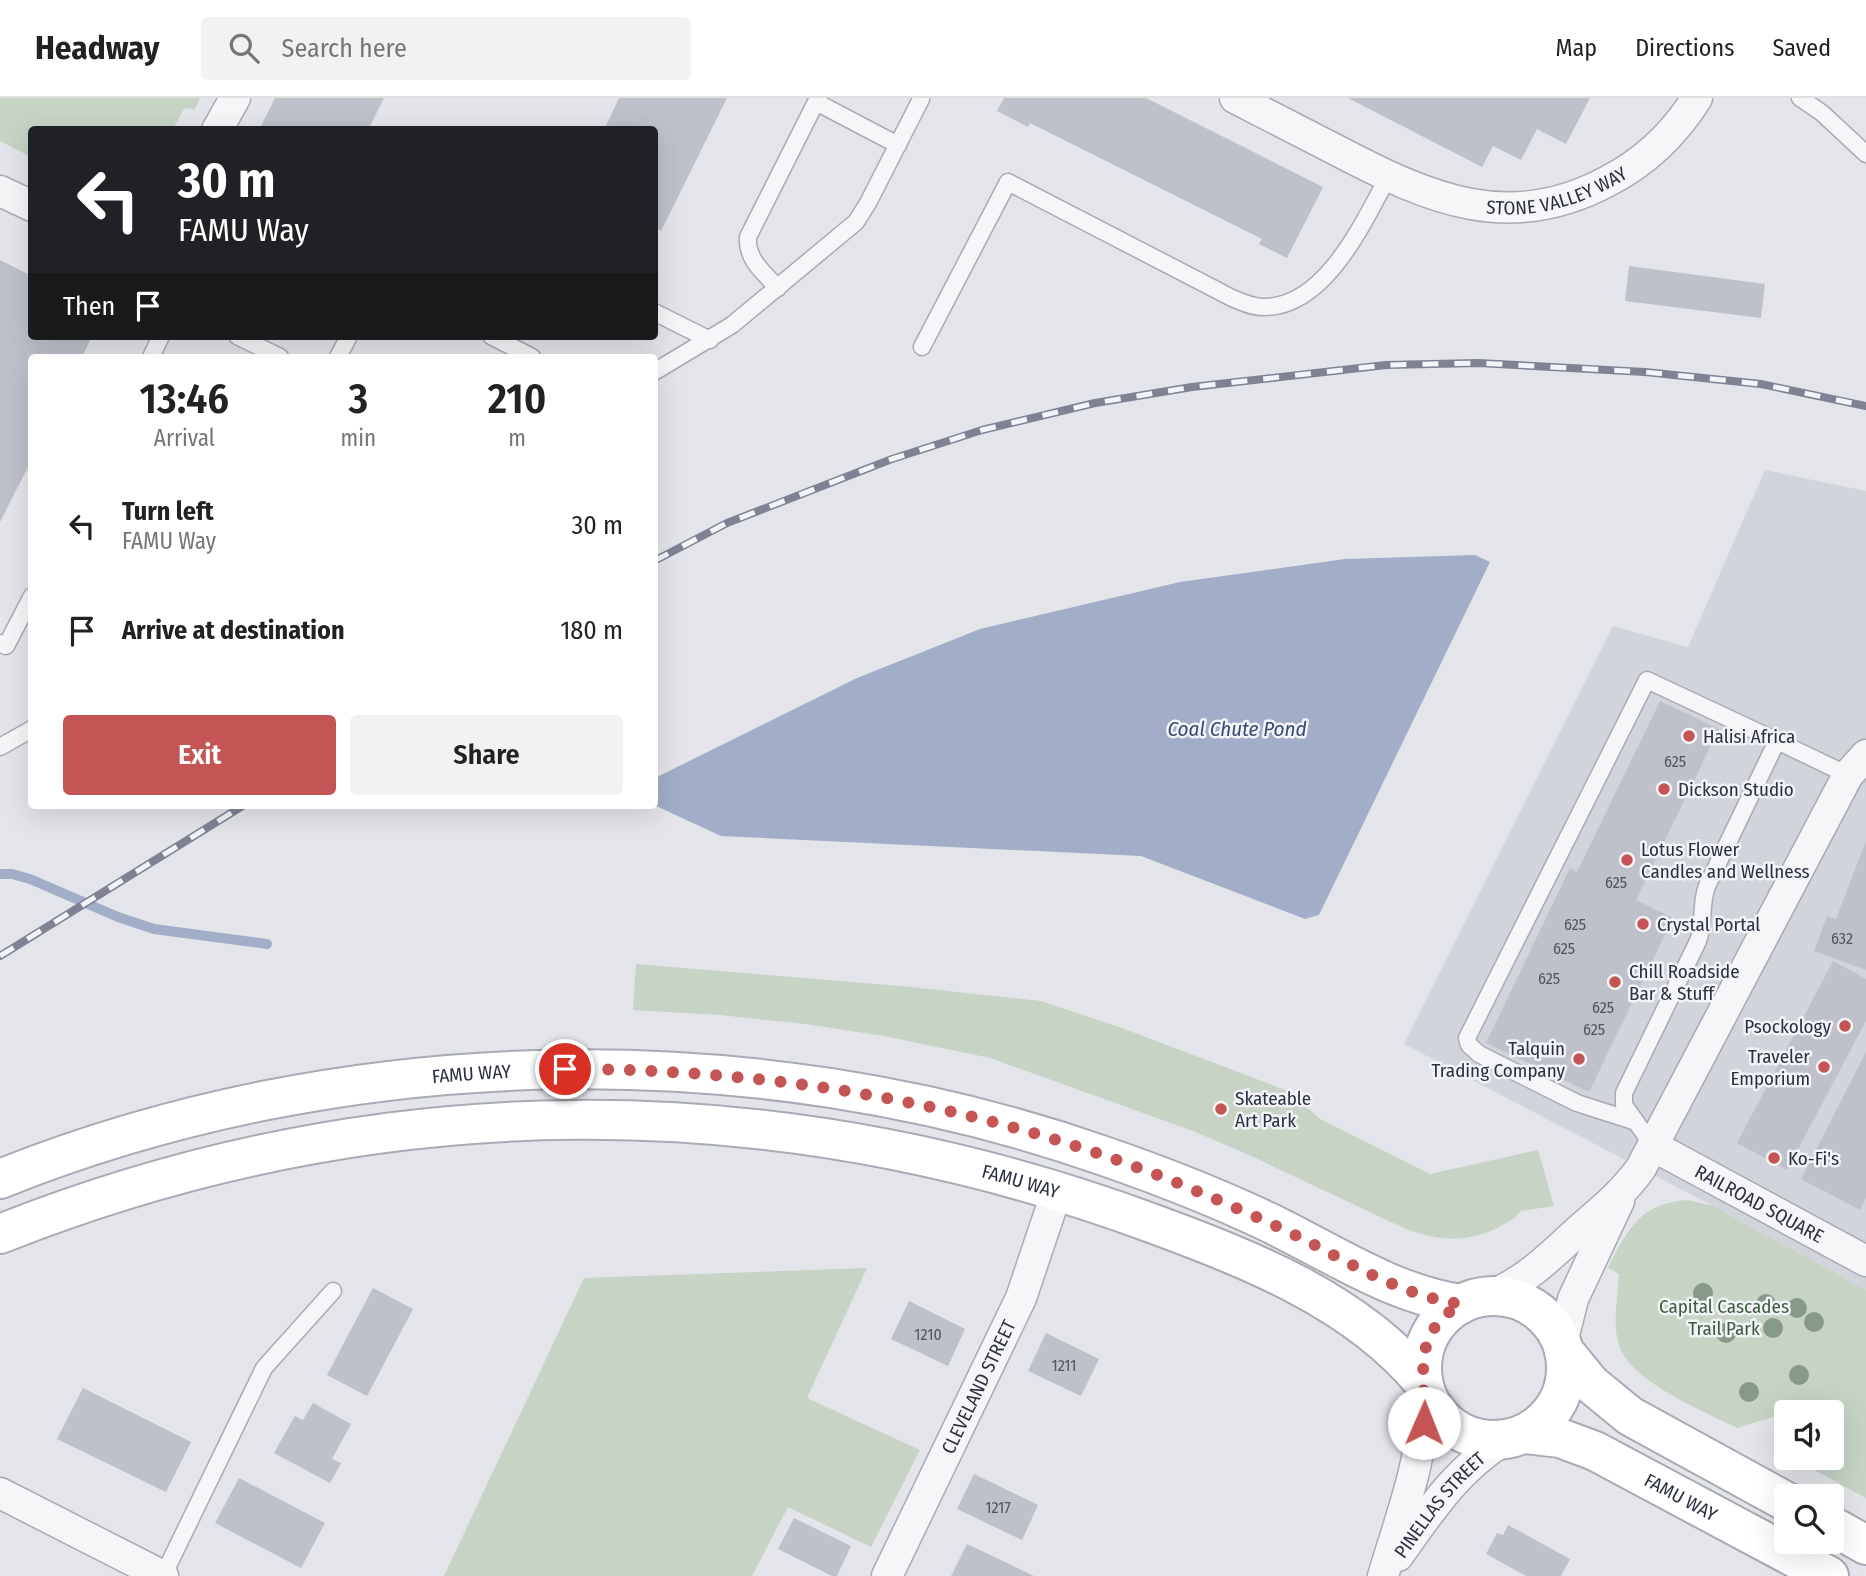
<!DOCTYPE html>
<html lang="en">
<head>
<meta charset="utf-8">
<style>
	body { margin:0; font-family:"Fira Sans Condensed",sans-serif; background:#f2f2f2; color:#222; height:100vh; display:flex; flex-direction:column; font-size:26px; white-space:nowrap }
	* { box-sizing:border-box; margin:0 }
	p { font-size:23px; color:#767676 }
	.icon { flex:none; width:38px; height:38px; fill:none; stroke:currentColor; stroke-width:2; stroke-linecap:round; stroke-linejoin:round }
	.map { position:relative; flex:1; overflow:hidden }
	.side { position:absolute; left:28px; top:256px; width:630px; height:455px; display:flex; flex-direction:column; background:#fff; border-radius:7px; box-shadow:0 7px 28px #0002 }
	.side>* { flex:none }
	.guide { position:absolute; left:28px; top:28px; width:630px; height:214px; border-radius:7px; box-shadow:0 7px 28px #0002; background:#202124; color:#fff; overflow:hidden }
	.fabs { position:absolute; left:1774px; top:1302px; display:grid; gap:14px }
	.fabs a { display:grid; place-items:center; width:70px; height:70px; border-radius:7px; background:#fff; box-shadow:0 7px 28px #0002; font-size:35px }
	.pin { position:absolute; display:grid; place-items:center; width:60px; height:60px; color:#fff; margin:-30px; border:4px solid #fff; border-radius:50%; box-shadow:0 2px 7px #0007 }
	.me { position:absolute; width:77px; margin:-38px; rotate:1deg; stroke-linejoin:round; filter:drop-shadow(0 0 5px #0008) }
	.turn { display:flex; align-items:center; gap:24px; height:147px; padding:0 35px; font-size:32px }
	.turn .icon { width:91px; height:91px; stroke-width:2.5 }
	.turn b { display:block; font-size:49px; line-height:60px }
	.then { display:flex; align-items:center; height:66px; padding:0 35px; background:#0003; gap:14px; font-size:26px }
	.eta { display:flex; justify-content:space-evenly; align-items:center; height:119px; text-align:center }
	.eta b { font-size:42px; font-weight:600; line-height:49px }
	.button { display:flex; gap:14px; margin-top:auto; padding:14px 35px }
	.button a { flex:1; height:80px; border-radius:7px; background:#c45554; color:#fff; font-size:28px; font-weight:600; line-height:80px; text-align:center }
	.button a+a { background:#f2f2f2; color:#222 }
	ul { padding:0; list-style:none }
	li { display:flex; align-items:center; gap:21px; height:105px; padding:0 35px }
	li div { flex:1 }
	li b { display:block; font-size:26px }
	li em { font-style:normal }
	header { display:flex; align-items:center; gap:42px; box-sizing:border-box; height:98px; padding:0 35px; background:#fff; border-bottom:2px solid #e0e0e0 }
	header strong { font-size:33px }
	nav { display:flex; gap:38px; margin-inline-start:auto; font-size:24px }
	.search { width:490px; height:63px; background:#f2f2f2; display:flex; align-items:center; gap:18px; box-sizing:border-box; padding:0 24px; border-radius:7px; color:#767676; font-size:26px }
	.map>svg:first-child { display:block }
	.built { fill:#d2d4dc }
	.green { fill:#c6d3c5 }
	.water { fill:#a2aec7 }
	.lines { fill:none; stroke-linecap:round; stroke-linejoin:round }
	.stream { stroke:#a2aec7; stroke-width:10 }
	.building { fill:#bec0ca }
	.lane-casing { stroke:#a8abb4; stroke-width:19 }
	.street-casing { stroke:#a8abb4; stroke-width:33 }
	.secondary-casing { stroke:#a8abb4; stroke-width:42 }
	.lane { stroke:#f6f6f9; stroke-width:16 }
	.street { stroke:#f6f6f9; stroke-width:30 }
	.secondary { stroke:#fff; stroke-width:38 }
	.rail-casing { stroke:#7e8293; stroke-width:8 }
	.rail { stroke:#f3f4f8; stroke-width:5; stroke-dasharray:16; stroke-linecap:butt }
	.tree { fill:#879a8a }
	.route { stroke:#c45554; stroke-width:12; stroke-dasharray:0 21.6 }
	.poi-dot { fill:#c45554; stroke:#f3f4f8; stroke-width:2.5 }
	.labels { text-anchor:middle; stroke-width:5; stroke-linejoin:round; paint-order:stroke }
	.number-label { font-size:16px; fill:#505563 }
	.street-label { font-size:19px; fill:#2c3141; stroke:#f3f4f8 }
	.poi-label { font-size:19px; fill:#2c3141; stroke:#f3f4f8; text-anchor:start }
	.park-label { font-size:19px; fill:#3c5c3b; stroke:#f3f4f8 }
	.water-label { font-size:21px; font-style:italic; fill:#3a4a72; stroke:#f3f4f8 }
</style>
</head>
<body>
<header>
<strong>Headway</strong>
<div class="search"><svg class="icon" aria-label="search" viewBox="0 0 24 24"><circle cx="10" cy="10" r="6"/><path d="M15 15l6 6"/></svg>Search here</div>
<nav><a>Map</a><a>Directions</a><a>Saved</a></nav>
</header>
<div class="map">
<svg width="1866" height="1478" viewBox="0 0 1866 1478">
	<rect width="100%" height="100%" fill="#e3e5ea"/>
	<path class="built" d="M1765 372 1866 393V1192L1713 1108 1404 946 1613 528 1688 549Z"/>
	<g class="green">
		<path d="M0 0H200L195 11 184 10 173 31 32 32 31 59 0 43Z"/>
		<path d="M636 866 900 888 1041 903 1122 930 1288 993 1320 1021 1430 1076 1538 1052 1554 1108 1520 1113C1516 1122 1507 1124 1499 1129 1468 1145 1441 1143 1408 1132L1249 1057 1193 1033 990 960 884 938 805 926 720 917 633 912Z"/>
		<path d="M1688 1102 1713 1108 1866 1192V1400L1792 1360H1832V1314H1787V1355L1776 1318 1737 1330C1704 1313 1630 1284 1619 1247 1612 1226 1618 1197 1619 1176L1608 1170C1628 1131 1640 1105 1688 1102Z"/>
		<path d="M867 1170 807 1300 920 1352 871 1449 788 1409 752 1478H444L584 1180Z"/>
	</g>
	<path class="water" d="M1475 457 1490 464 1319 817 1305 821 1141 758 721 738 654 707 655 680 857 580 980 531 1180 484 1345 461Z"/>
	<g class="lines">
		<path class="stream" d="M0 776H12L30 781 118 819 154 831 267 846"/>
	</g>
	<g class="building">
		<path d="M275 0H384L368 32H259Z"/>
		<path d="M619 0H727L661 133 654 129V32H604Z"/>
		<path d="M1004 0H1146L1323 89 1287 160 1259 146 1262 141 1030 25 1028 29 997 13Z"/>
		<path d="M1348 0H1590L1566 46 1537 31 1521 62 1493 48 1482 69Z"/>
		<path d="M0 162 32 178V238H92L82 259H32V361L0 424Z"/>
		<path d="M1629 168 1765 186 1761 220 1625 203Z"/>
		<path d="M1660 603 1719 631 1636 802 1673 820 1589 994 1486 945 1570 770 1577 774Z"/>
		<path d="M1866 743V872L1814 853 1827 818 1836 821Z"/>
		<path d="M1833 863 1866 881V923L1787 1072 1737 1045Z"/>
		<path d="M1866 954V1100L1860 1112 1801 1081Z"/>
		<path d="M373 1190 413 1211 367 1298 327 1277Z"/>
		<path d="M909 1203 965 1231 948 1268 891 1241Z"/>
		<path d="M1046 1235 1099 1261 1081 1298 1028 1273Z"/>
		<path d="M83 1290 191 1344 166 1394 57 1341Z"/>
		<path d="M313 1305 351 1326 332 1361 341 1365 330 1385 274 1355 295 1318 303 1322Z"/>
		<path d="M974 1376 1038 1407 1022 1442 957 1411Z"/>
		<path d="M239 1380 325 1425 301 1470 215 1425Z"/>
		<path d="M794 1420 851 1448 837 1478H832L778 1451Z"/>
		<path d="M1508 1427 1570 1461 1561 1478H1526L1486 1456 1497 1435 1503 1437Z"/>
		<path d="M967 1446 1034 1478H951Z"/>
	</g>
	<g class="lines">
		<g class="lane-casing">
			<g id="lane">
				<path d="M1800 0 1822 15 1866 56"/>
				<path d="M778 190C764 175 746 161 748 139L816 4 898 47"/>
				<path d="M654 214 710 242"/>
				<path d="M237 238 280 259"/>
				<path d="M491 238 532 259"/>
				<path d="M922 249 1008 84 1232 200C1241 204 1252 209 1263 209 1325 210 1363 125 1388 79"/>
				<path d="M151 259 161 238"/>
				<path d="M338 259 349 238"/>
				<path d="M654 274 732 227 856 124 868 105 921 1"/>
				<path d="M0 545 6 548 32 498"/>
				<path d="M0 649 32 631"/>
				<path d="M1636 1024 1624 1007V995L1698 843C1705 824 1700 806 1707 788L1777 643 1848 677"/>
				<path d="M1653 1048 1636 1024 1577 1005 1479 956 1469 947 1467 940 1647 582 1777 643"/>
				<path d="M163 1478 264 1270 333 1193"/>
			</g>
		</g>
		<g class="street-casing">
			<g id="street">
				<path id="s1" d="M1235 0C1270 18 1305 36 1340 54 1430 101 1510 136 1608 83 1645 64 1675 35 1697 0"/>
				<path d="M217 32 235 0"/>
				<path d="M0 93 32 108"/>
				<path id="s2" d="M1653 1048 1866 1163"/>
				<path d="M1490 1198C1526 1183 1552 1157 1580 1131 1602 1112 1624 1094 1641 1070L1848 677 1866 657"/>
				<path d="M1562 1245 1573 1201 1619 1103"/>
				<path d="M0 1395 163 1478"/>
				<path id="s3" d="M1398 1458C1430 1413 1456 1372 1504 1342"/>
				<path id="s4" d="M887 1478 1021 1200 1057 1093"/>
				<path d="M1383 1478C1402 1415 1424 1359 1425 1292"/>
			</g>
		</g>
		<g class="secondary-casing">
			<g id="secondary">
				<path id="s5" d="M0 1081C344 943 754 935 1104 1058 1159 1077 1213 1098 1266 1123 1329 1153 1391 1196 1461 1206"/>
				<path id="s6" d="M0 1136C378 986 773 985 1154 1126 1251 1162 1356 1203 1423 1284"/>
				<circle cx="1494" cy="1270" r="72"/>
				<path d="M1564 1253 1591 1286 1630 1318 1787 1404"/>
				<path id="s7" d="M1525 1336 1560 1340 1595 1353 1829 1478"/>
				<path d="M1832 1428 1866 1447"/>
			</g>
		</g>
		<use href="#lane" class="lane"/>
		<use href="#street" class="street"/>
		<use href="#secondary" class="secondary"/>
		<g class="rail-casing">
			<g id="rail">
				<path d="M654 463 727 425 892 361 982 332 1095 305 1192 289 1386 267 1478 265 1645 274 1761 286 1866 308"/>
				<path d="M0 858 244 707"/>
			</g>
		</g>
		<use href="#rail" class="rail"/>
	</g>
	<g class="tree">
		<circle cx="1703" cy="1195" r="10"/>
		<circle cx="1766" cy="1206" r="10"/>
		<circle cx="1797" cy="1210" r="10"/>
		<circle cx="1814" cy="1224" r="10"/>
		<circle cx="1773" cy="1230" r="10"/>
		<circle cx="1726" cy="1235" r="10"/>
		<circle cx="1799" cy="1277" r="10"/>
		<circle cx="1749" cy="1294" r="10"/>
	</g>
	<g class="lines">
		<path class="route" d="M565 971C772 971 977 1005 1170 1082 1214 1100 1258 1119 1301 1140 1352 1166 1403 1198 1461 1206 1410 1237 1426 1275 1424 1325"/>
	</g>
	<g class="poi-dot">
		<circle cx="1689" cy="638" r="7"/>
		<circle cx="1664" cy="691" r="7"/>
		<circle cx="1627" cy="762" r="7"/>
		<circle cx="1643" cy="826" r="7"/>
		<circle cx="1615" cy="884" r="7"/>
		<circle cx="1845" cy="928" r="7"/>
		<circle cx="1579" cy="961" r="7"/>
		<circle cx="1824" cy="969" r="7"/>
		<circle cx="1221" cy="1011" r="7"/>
		<circle cx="1774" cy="1060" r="7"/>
	</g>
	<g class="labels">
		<g class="number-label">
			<text x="1675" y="669">625</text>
			<text x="1616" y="790">625</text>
			<text x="1575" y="832">625</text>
			<text x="1842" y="846">632</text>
			<text x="1564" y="856">625</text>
			<text x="1549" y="886">625</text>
			<text x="1603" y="915">625</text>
			<text x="1594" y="937">625</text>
			<text x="928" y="1242">1210</text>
			<text x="1064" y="1273">1211</text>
			<text x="998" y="1415">1217</text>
		</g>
		<g class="street-label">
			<text dy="7" stroke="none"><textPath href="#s1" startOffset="348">STONE VALLEY WAY</textPath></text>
			<text dy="7" stroke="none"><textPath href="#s5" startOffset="485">FAMU WAY</textPath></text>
			<text dy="7" stroke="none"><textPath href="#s6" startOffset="1041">FAMU WAY</textPath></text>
			<text dy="7" stroke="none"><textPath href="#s2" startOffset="121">RAILROAD SQUARE</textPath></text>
			<text dy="7" stroke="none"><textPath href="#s4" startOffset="210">CLEVELAND STREET</textPath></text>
			<text dy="7" stroke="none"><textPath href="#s7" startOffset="170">FAMU WAY</textPath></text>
			<text dy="7" stroke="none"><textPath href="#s3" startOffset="66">PINELLAS STREET</textPath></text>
		</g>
		<g class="poi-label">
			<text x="1703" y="645">Halisi Africa</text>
			<text x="1678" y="698">Dickson Studio</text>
			<text x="1641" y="758">Lotus Flower<tspan x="1641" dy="22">Candles and Wellness</tspan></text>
			<text x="1657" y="833">Crystal Portal</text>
			<text x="1629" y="880">Chill Roadside<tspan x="1629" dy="22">Bar &amp; Stuff</tspan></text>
			<text x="1831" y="935" text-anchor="end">Psockology</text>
			<text x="1565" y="957" text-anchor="end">Talquin<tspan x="1565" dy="22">Trading Company</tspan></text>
			<text x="1810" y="965" text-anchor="end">Traveler<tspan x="1810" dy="22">Emporium</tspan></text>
			<text x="1235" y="1007">Skateable<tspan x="1235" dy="22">Art Park</tspan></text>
			<text x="1788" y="1067">Ko-Fi's</text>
		</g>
		<g class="park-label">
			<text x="1724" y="1215">Capital Cascades<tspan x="1724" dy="22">Trail Park</tspan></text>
		</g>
		<g class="water-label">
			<text x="1237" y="638">Coal Chute Pond</text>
		</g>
	</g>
</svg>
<div class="fabs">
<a><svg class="icon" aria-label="sound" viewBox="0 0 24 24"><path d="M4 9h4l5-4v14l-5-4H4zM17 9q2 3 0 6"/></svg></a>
<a><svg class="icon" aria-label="search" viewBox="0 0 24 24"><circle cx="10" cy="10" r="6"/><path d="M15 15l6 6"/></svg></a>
</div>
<div class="pin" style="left:565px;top:971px;background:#d93025"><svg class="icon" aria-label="arrive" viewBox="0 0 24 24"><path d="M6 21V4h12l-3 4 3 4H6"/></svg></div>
<svg class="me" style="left:1424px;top:1325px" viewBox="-20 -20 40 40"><circle r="19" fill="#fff"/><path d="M0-13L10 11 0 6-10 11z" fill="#c45554"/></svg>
<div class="guide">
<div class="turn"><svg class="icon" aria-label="left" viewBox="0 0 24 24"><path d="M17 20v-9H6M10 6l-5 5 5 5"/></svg><div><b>30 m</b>FAMU Way</div></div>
<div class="then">Then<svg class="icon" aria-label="arrive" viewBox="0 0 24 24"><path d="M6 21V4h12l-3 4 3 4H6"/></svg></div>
</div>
<section class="side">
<div class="eta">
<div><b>13:46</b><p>Arrival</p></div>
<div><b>3</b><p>min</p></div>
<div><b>210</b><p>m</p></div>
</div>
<ul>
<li><svg class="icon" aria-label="left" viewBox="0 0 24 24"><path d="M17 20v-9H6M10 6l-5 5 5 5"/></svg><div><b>Turn left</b><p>FAMU Way</p></div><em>30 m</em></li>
<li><svg class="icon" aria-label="arrive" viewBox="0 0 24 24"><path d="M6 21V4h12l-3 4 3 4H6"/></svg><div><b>Arrive at destination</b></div><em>180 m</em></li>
</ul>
<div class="button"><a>Exit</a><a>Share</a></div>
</section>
</div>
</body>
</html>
